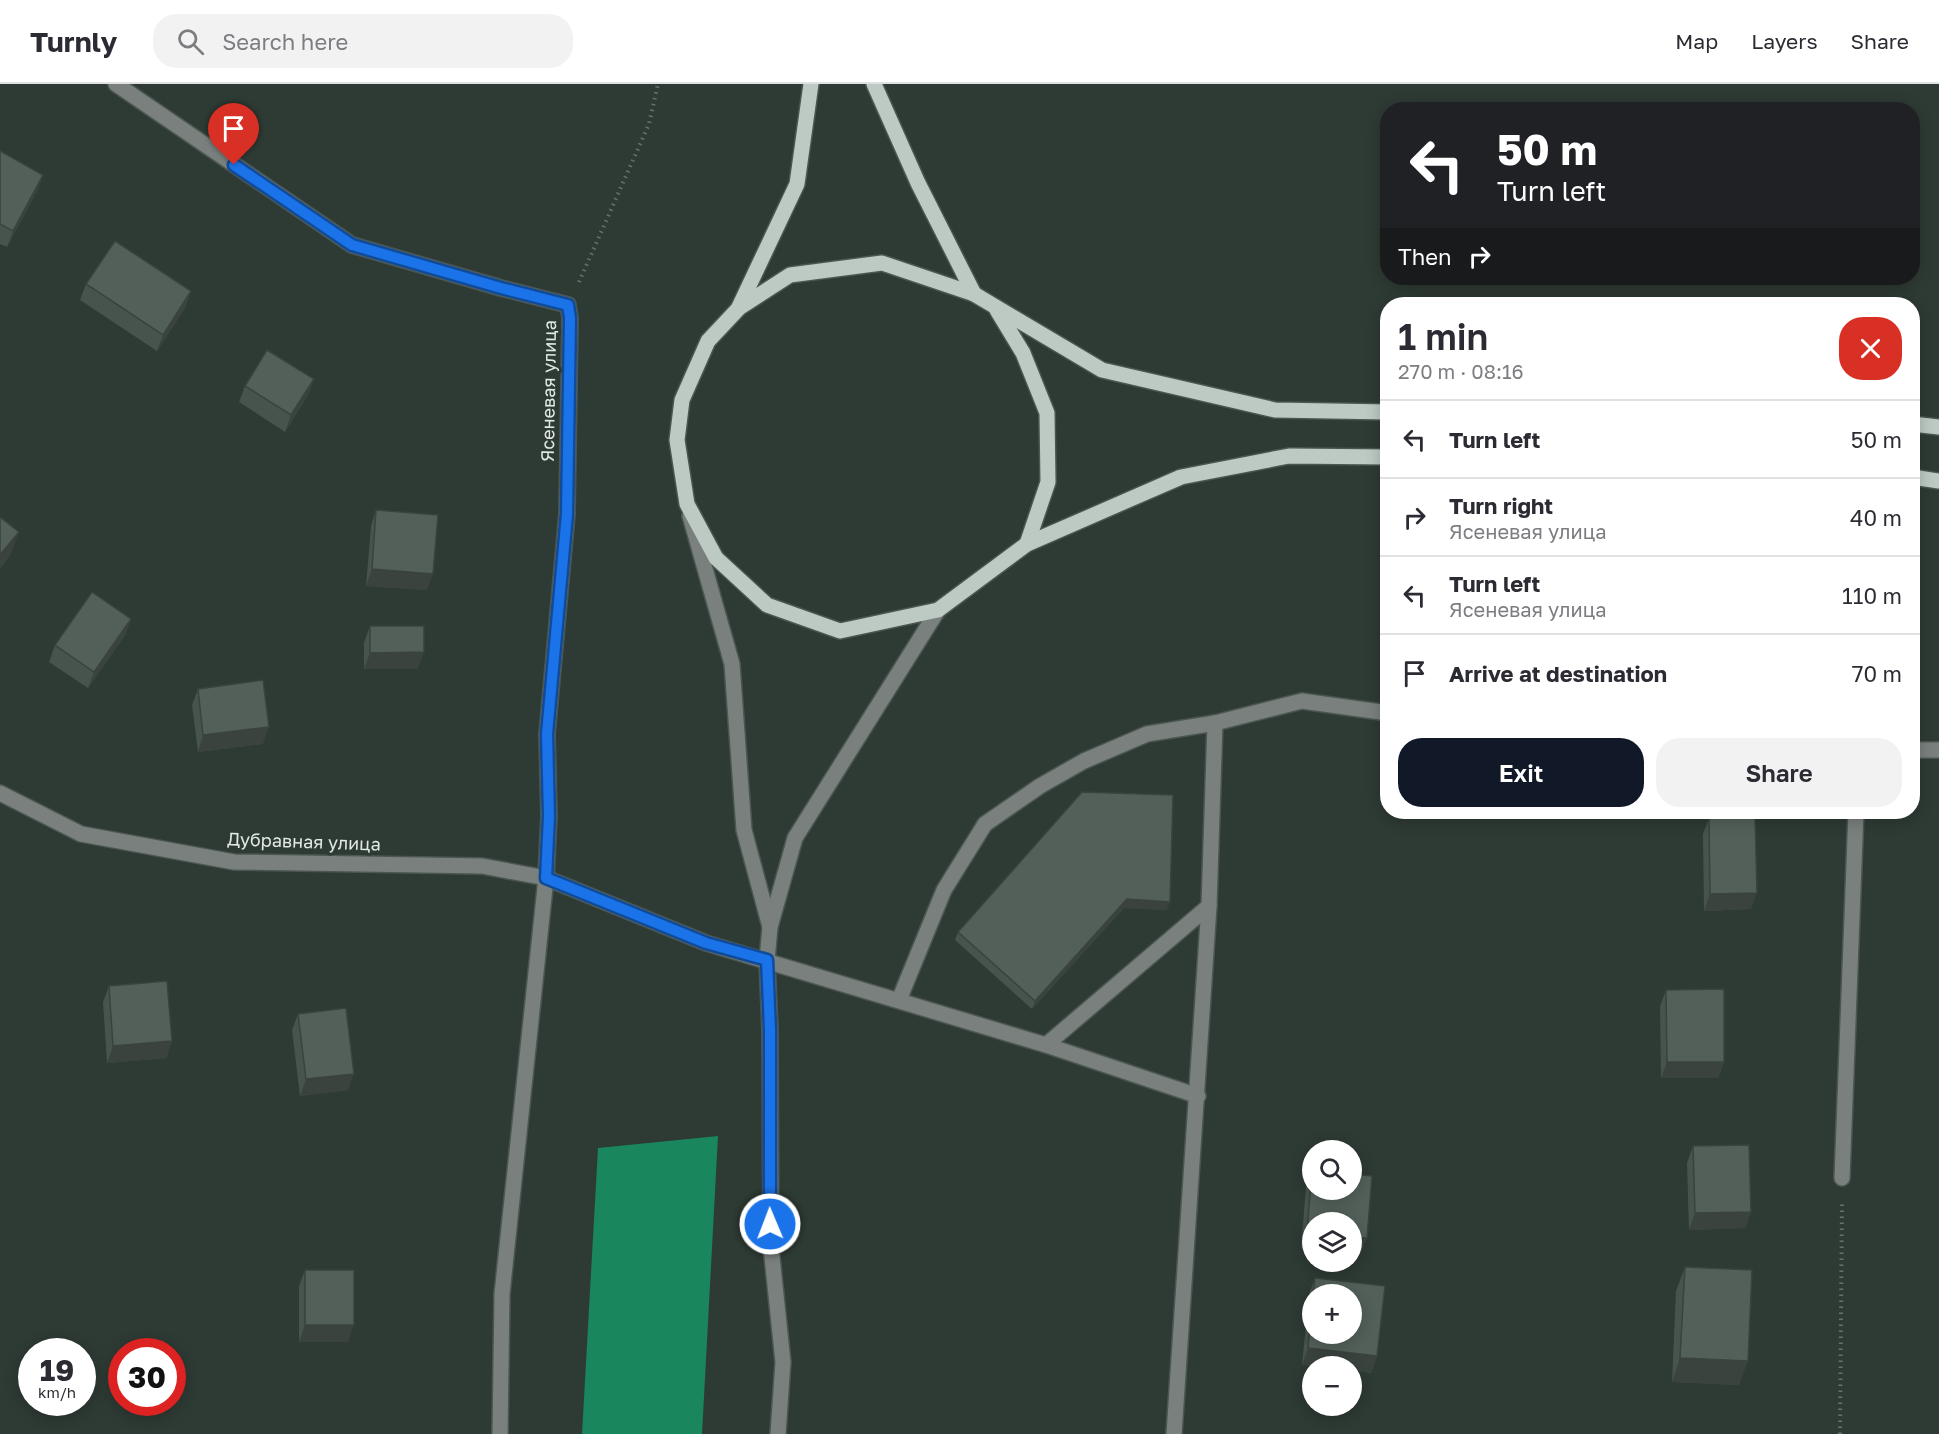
<!DOCTYPE html>
<html lang="en">
<head>
<meta charset="utf-8">
<style>
	body { margin:0; font-family:"Golos Text",sans-serif; background:#f2f2f3; color:#2b2b33; height:100vh; display:flex; flex-direction:column; font-size:22px; white-space:nowrap }
	* { box-sizing:border-box; margin:0 }
	p { font-size:20px; color:#7c7c81 }
	.icon { flex:none; width:33px; height:33px; fill:none; stroke:currentColor; stroke-width:2; stroke-linecap:round; stroke-linejoin:round }
	.map { position:relative; flex:1; overflow:hidden }
	.panel { position:absolute; left:1380px; top:213px; width:540px; height:522px; display:flex; flex-direction:column; background:#fff; border-radius:24px; box-shadow:0 3px 15px #0003 }
	.panel>* { flex:none }
	.banner { position:absolute; left:1380px; top:18px; width:540px; height:183px; border-radius:24px; box-shadow:0 3px 15px #0003; background:#202124; color:#fff; overflow:hidden }
	.controls { position:absolute; left:1302px; top:1056px; display:grid; gap:12px }
	.controls a { display:grid; place-items:center; width:60px; height:60px; border-radius:50%; background:#fff; box-shadow:0 3px 15px #0003; font-size:30px }
	.speed { position:absolute; left:18px; top:1254px; display:flex; gap:12px; font-size:30px; font-weight:700; text-align:center }
	.speed>* { display:grid; place-content:center; width:78px; height:78px; border-radius:50%; background:#fff; box-shadow:0 3px 15px #0003; line-height:1 }
	.speed small { font-size:15px; font-weight:400 }
	.speed .limit { border:9px solid #d22; background:#fff; color:#111 }
	.pin { position:absolute; display:grid; place-items:center; width:51px; height:51px; color:#fff; margin:-62px -26px; border-radius:50% 50% 50% 0; rotate:-45deg; box-shadow:0 0 6px #0007 }
	.pin .icon { rotate:45deg }
	.me { position:absolute; width:66px; margin:-33px; rotate:359deg; stroke-linejoin:round; filter:drop-shadow(0 0 4px #0008) }
	.turn { display:flex; align-items:center; gap:21px; height:126px; padding:0 18px; font-size:27px }
	.turn .icon { width:78px; height:78px; stroke-width:2.5 }
	.turn b { display:block; font-size:42px; line-height:51px }
	.then { display:flex; align-items:center; height:57px; padding:0 18px; background:#0003; gap:12px; font-size:22px }
	.round { display:grid; place-items:center; flex:none; width:63px; height:63px; border-radius:24px; background:#f2f2f3 }
	.head { display:flex; align-items:center; justify-content:space-between; height:102px; padding:0 18px }
	h1 { font-size:36px; font-weight:600; line-height:45px }
	.primary-button { display:flex; gap:12px; margin-top:auto; padding:12px 18px }
	.primary-button a { flex:1; height:69px; border-radius:24px; background:#111827; color:#fff; font-size:24px; font-weight:600; line-height:69px; text-align:center }
	.primary-button a+a { background:#f2f2f3; color:#2b2b33 }
	ul { padding:0; list-style:none }
	li { display:flex; align-items:center; gap:18px; height:78px; padding:0 18px; border-top:2px solid #e1e1e2 }
	li div { flex:1 }
	li b { display:block; font-size:22px }
	li em { font-style:normal }
	header { display:flex; align-items:center; gap:36px; box-sizing:border-box; height:84px; padding:0 30px; background:#fff; border-bottom:2px solid #e1e1e2 }
	header strong { font-size:28px }
	nav { display:flex; gap:33px; margin-inline-start:auto; font-size:21px }
	.search { width:420px; height:54px; background:#f2f2f3; display:flex; align-items:center; gap:15px; box-sizing:border-box; padding:0 21px; border-radius:24px; color:#7c7c81; font-size:22px }
	.map>svg:first-child { display:block }
	.forest { fill:#19865e }
	.lines { fill:none; stroke-linecap:round; stroke-linejoin:round }
	.minor-casing { stroke:#4b5650; stroke-width:18 }
	.major-casing { stroke:#4b5650; stroke-width:18 }
	.path { stroke:#68726d; stroke-width:4; stroke-dasharray:1.5 4.5; stroke-linecap:butt }
	.minor { stroke:#7a807d; stroke-width:15 }
	.major { stroke:#bdc9c3; stroke-width:15 }
	.wall { fill:#47534d; fill-rule:evenodd }
	.shaded-wall { fill:#3a433e }
	.building { fill:#536059; stroke:#3a433e; stroke-width:1.5 }
	.route-casing { stroke:#114b97; stroke-width:15 }
	.route { stroke:#1a73e8; stroke-width:10 }
	.labels { text-anchor:middle; stroke-width:6; stroke-linejoin:round; paint-order:stroke }
	.street-label { font-size:18px; fill:#e2e9e5; stroke:#2e3a34 }
</style>
</head>
<body>
<header>
<strong>Turnly</strong>
<div class="search"><svg class="icon" aria-label="search" viewBox="0 0 24 24"><circle cx="10" cy="10" r="6"/><path d="M15 15l6 6"/></svg>Search here</div>
<nav><a>Map</a><a>Layers</a><a>Share</a></nav>
</header>
<div class="map">
<svg width="1939" height="1350" viewBox="0 0 1939 1350">
	<rect width="100%" height="100%" fill="#2e3a34"/>
	<path class="forest" d="M718 1052 702 1350H582L598 1064Z"/>
	<g class="lines">
		<g class="minor-casing">
			<g id="minor">
				<path d="M116 0 352 161 501 204 568 221 570 234 567 430 547 650 549 732 546 794 502 1210 500 1350"/>
				<path d="M690 432 732 580 744 746 770 843"/>
				<path d="M1912 666H1939"/>
				<path d="M0 709 81 750 234 778 482 782 546 794 706 859 1046 961 1198 1012"/>
				<path d="M899 916 944 806 985 740 1040 702 1084 677 1147 650 1215 639 1302 617 1388 629"/>
				<path d="M1046 961 1209 822"/>
				<path d="M1842 1094 1856 728"/>
				<path d="M778 1350 783 1278 771 1163 770 946 767 876 770 843 795 754 938 526"/>
				<path d="M1174 1350 1209 822 1215 639"/>
			</g>
		</g>
		<g class="major-casing">
			<g id="major">
				<path d="M874 0 918 99 974 210"/>
				<path d="M739 223 797 100 811 0"/>
				<path d="M997 226 1023 269 1047 329 1048 398 1027 460"/>
				<path d="M1388 328 1275 326 1102 286 974 210 882 179 790 191 739 224 708 257 682 316 677 356 687 420 716 474 767 521 840 547 938 526 1027 460 1181 393 1289 372 1388 373"/>
				<path d="M1912 340 1939 343"/>
				<path d="M1912 393 1939 397"/>
			</g>
		</g>
		<g class="path">
			<path d="M579 198 649 40 658 0"/>
			<path d="M1840 1350 1842 1117"/>
		</g>
		<use href="#minor" class="minor"/>
		<use href="#major" class="major"/>
	</g>
	<g class="wall">
		<path d="M0 67 43 91 37 107 7 163 0 160Z"/>
		<path d="M86 200 191 207 185 224 157 267 80 216Z"/>
		<path d="M314 295 308 311 285 348 239 318 245 302Z"/>
		<path d="M376 426 427 506 366 502 371 442Z"/>
		<path d="M131 535 125 551 88 604 49 578 55 561Z"/>
		<path d="M370 542 418 585H364V559Z"/>
		<path d="M198 605 263 660 198 668 192 621Z"/>
		<path d="M1082 708 1167 826 1124 824 1032 925 955 856 958 848Z"/>
		<path d="M1709 734 1751 825 1704 827 1703 750Z"/>
		<path d="M109 902 172 957 166 974 107 979 103 918Z"/>
		<path d="M1666 906 1724 978 1718 994H1661L1660 922Z"/>
		<path d="M298 930 348 1006 300 1012 292 946Z"/>
		<path d="M1693 1062 1751 1128 1745 1144 1689 1146 1687 1079Z"/>
		<path d="M1312 1086 1361 1170 1301 1165 1306 1102Z"/>
		<path d="M1685 1183 1739 1301 1672 1298 1676 1207Z"/>
		<path d="M305 1186 348 1258H299V1202Z"/>
		<path d="M1315 1194 1385 1202 1377 1272 1371 1289 1352 1286V1282H1317L1302 1281 1309 1210ZM1312 1210H1352V1250H1312Z"/>
	</g>
	<g class="shaded-wall">
		<path d="M43 91 37 107 7 163 13 147Z"/>
		<path d="M191 207 185 224 157 267 163 251Z"/>
		<path d="M314 295 308 311 285 348 291 331Z"/>
		<path d="M19 448 10 472 0 485V471Z"/>
		<path d="M372 485 433 490 427 506 366 502Z"/>
		<path d="M131 535 125 551 88 604 94 588Z"/>
		<path d="M424 568 418 585H364L370 569Z"/>
		<path d="M269 643 263 660 198 668 203 651Z"/>
		<path d="M1757 809 1751 825 1704 827 1710 810Z"/>
		<path d="M1127 815 1170 818 1167 826 1124 824 1032 925 1035 917Z"/>
		<path d="M172 957 166 974 107 979 113 962Z"/>
		<path d="M1667 978H1724L1718 994H1661Z"/>
		<path d="M354 990 348 1006 300 1012 306 995Z"/>
		<path d="M1751 1128 1745 1144 1689 1146 1695 1129Z"/>
		<path d="M1307 1148 1312 1149V1166L1301 1165Z"/>
		<path d="M1352 1153 1367 1154 1361 1170 1352 1169Z"/>
		<path d="M305 1241H354L348 1258H299Z"/>
		<path d="M1308 1264 1377 1272 1371 1289 1352 1286V1282H1317L1302 1281Z"/>
		<path d="M1680 1274 1748 1277 1739 1301 1672 1298Z"/>
	</g>
	<g class="building">
		<path d="M0 67 43 91 13 147 0 140Z"/>
		<path d="M115 157 191 207 163 251 86 200Z"/>
		<path d="M267 266 314 295 291 331 245 302Z"/>
		<path d="M376 426 438 431 433 490 372 485Z"/>
		<path d="M0 433 19 448 0 471Z"/>
		<path d="M92 508 131 535 94 588 55 561Z"/>
		<path d="M370 542H424V568L370 569Z"/>
		<path d="M263 596 269 643 203 651 198 605Z"/>
		<path d="M1082 708 1173 711 1170 818 1127 815 1035 917 958 848Z"/>
		<path d="M1755 733 1757 809 1710 810 1709 734Z"/>
		<path d="M167 897 172 957 113 962 109 902Z"/>
		<path d="M1724 905V978H1667L1666 906Z"/>
		<path d="M346 924 354 990 306 995 298 930Z"/>
		<path d="M1749 1061 1751 1128 1695 1129 1693 1062Z"/>
		<path d="M1312 1086V1106H1352V1090L1372 1092 1367 1154 1352 1153V1138H1312V1149L1307 1148Z"/>
		<path d="M1685 1183 1752 1186 1748 1277 1680 1274Z"/>
		<rect x="305" y="1186" width="49" height="55"/>
		<path d="M1315 1194 1385 1202 1377 1272 1308 1264 1312 1218V1250H1352V1210H1313Z"/>
	</g>
	<g class="lines">
		<g class="route-casing">
			<path id="route" d="M234 81 352 161 501 204 568 221 570 234 567 430 547 650 549 732 546 794 706 859 767 876 770 946V1140"/>
		</g>
		<use href="#route" class="route"/>
	</g>
	<g class="labels">
		<g class="street-label">
			<text transform="translate(549 307) rotate(-89)" y="6">Ясеневая улица</text>
			<text transform="translate(304 758) rotate(2)" y="6">Дубравная улица</text>
		</g>
	</g>
</svg>
<div class="controls">
<a><svg class="icon" aria-label="search" viewBox="0 0 24 24"><circle cx="10" cy="10" r="6"/><path d="M15 15l6 6"/></svg></a>
<a><svg class="icon" aria-label="layers" viewBox="0 0 24 24"><path d="M12 4l9 5-9 5-9-5zM3 14l9 5 9-5"/></svg></a>
<a>+</a>
<a>−</a>
</div>
<div class="speed"><div>19<small>km/h</small></div><div class="limit">30</div></div>
<div class="pin" style="left:234px;top:81px;background:#d93025"><svg class="icon" aria-label="arrive" viewBox="0 0 24 24"><path d="M6 21V4h12l-3 4 3 4H6"/></svg></div>
<svg class="me" style="left:770px;top:1140px" viewBox="-20 -20 40 40"><circle r="17" fill="#1a73e8" stroke="#fff" stroke-width="3"/><path d="M0-11L8 9 0 5-8 9z" fill="#fff"/></svg>
<div class="banner">
<div class="turn"><svg class="icon" aria-label="left" viewBox="0 0 24 24"><path d="M17 20v-9H6M10 6l-5 5 5 5"/></svg><div><b>50 m</b>Turn left</div></div>
<div class="then">Then<svg class="icon" aria-label="right" viewBox="0 0 24 24"><path d="M7 20v-9h11M14 6l5 5-5 5"/></svg></div>
</div>
<section class="panel">
<div class="head"><div><h1>1 min</h1><p>270 m · 08:16</p></div><a class="round" style="background:#d93025;color:#fff"><svg class="icon" aria-label="close" viewBox="0 0 24 24"><path d="M6 6l12 12M18 6L6 18"/></svg></a></div>
<ul>
<li><svg class="icon" aria-label="left" viewBox="0 0 24 24"><path d="M17 20v-9H6M10 6l-5 5 5 5"/></svg><div><b>Turn left</b></div><em>50 m</em></li>
<li><svg class="icon" aria-label="right" viewBox="0 0 24 24"><path d="M7 20v-9h11M14 6l5 5-5 5"/></svg><div><b>Turn right</b><p>Ясеневая улица</p></div><em>40 m</em></li>
<li><svg class="icon" aria-label="left" viewBox="0 0 24 24"><path d="M17 20v-9H6M10 6l-5 5 5 5"/></svg><div><b>Turn left</b><p>Ясеневая улица</p></div><em>110 m</em></li>
<li><svg class="icon" aria-label="arrive" viewBox="0 0 24 24"><path d="M6 21V4h12l-3 4 3 4H6"/></svg><div><b>Arrive at destination</b></div><em>70 m</em></li>
</ul>
<div class="primary-button"><a>Exit</a><a>Share</a></div>
</section>
</div>
</body>
</html>
